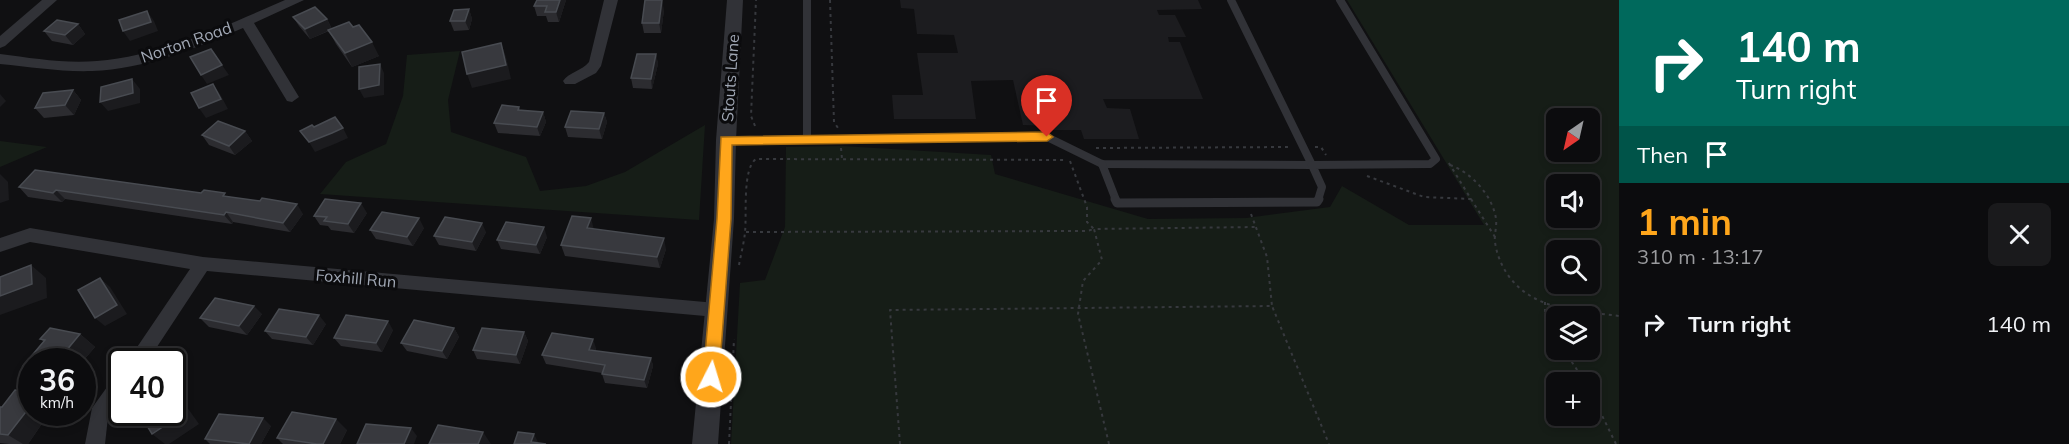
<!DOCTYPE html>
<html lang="en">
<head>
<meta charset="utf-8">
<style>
	body { margin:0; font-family:Mulish,sans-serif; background:#1a1a1c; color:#f1f3f6; height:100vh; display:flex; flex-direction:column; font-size:22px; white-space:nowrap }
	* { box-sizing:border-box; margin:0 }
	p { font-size:20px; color:#9a9b9e }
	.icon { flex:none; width:33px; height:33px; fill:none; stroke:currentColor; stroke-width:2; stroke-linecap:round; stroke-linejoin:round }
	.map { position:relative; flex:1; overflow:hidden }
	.details { display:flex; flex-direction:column; background:#0c0c0e; width:450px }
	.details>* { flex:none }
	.hud { background:#00695c; color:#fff; overflow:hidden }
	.needle { width:39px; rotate:214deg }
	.controls { position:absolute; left:1546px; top:108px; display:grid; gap:12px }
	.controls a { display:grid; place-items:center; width:54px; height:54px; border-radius:9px; background:#0c0c0e; box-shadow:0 3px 9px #0003,0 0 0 2px #2c2c2e; font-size:30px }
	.speed { position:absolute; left:18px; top:348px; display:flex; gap:12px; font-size:30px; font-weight:700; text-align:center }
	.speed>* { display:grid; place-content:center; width:78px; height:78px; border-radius:50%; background:#0c0c0e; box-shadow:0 3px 9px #0003,0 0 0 2px #2c2c2e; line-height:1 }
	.speed small { font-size:15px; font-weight:400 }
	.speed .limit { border:3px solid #111; border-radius:9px; background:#fff; color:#111 }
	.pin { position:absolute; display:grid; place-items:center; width:51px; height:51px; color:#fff; margin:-62px -26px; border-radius:50% 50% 50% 0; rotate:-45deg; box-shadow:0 0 6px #0007 }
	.pin .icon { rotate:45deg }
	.me { position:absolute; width:66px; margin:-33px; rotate:5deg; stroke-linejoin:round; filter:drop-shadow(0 0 4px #0008) }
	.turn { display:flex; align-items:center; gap:21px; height:126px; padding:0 18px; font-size:27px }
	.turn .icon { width:78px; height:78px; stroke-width:2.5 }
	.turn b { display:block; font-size:42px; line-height:51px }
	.then { display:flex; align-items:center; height:57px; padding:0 18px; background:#0003; gap:12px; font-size:22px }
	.round { display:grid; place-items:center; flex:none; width:63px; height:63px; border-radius:9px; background:#1a1a1c }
	.headline { display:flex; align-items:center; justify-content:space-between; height:102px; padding:0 18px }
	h1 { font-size:36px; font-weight:700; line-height:45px; color:#ffa61b }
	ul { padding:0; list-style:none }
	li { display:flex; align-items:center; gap:18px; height:78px; padding:0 18px }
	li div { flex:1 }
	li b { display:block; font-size:22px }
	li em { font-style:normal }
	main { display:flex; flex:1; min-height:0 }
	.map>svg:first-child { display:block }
	.built { fill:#1c1c1f }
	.green { fill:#161d17; fill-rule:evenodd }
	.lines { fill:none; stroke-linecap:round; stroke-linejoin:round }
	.path { stroke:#37393e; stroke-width:2; stroke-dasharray:3 4; stroke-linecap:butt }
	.service-far1 { stroke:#313237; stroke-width:8 }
	.service { stroke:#313237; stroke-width:9 }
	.minor { fill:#313237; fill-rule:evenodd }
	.tertiary { fill:#313237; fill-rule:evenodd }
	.wall { fill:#2c2c30 }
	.shaded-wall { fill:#1b1b1e }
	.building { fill:#38393e; stroke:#484b51; stroke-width:1.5 }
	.route { fill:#ffa61b; stroke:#a66c12; stroke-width:1.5 }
	.labels { text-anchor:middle; stroke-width:6; stroke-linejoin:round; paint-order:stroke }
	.street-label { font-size:16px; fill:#a0a7b4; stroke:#0b0b0d }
</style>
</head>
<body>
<main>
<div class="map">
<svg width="1619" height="444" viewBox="0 0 1619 444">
	<rect width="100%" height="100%" fill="#101012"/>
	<path class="built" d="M900 0H1198L1202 9 1157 10 1159 15H1175L1186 37H1168L1169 42H1180L1203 99H1103L1107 108 1130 109 1139 139H1084L1081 130H1053L1051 126 1023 125 1013 80 971 81 976 119H894L892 95H923L917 53H958L954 35 917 34 914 9 901 8Z"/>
	<g class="green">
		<path d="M1347 0H1619V444H731L740 283 765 280 785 227 786 147 842 146 991 155 995 174 1148 219 1246 218 1330 207 1342 186 1409 225H1484ZM1557 118H1590V152H1557ZM1557 184H1590V218H1557ZM1557 250H1590V284H1557ZM1557 316H1590V350H1557ZM1557 382H1590V416H1557Z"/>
		<path d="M460 51 448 100 451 132 526 157 540 191 586 186 625 172 705 125 699 220 320 194 346 162 386 144 403 96 407 55Z"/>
		<path d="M0 141 47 147 0 167Z"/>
	</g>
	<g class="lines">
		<g class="path">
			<path d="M830 0 834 122 838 128"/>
			<path d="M755 126 751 116 756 0"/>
			<path d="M1315 147H1321L1326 155"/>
			<path d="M841 148 842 159"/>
			<path d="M1096 148 1291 147"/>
			<path d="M1070 161 1087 207V222L1094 229"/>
			<path d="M1450 165C1471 172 1493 196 1496 219 1497 227 1494 235 1495 242 1498 264 1511 284 1529 295 1556 312 1589 312 1619 316"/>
			<path d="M1367 176 1424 197 1471 199 1447 160"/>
			<path d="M1471 199 1495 237"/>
			<path d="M1251 214 1267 257 1272 306"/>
			<path d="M746 232 1087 231 1094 229"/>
			<path d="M739 265C741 254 744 243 745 232 747 215 742 169 756 159L1067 160"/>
			<path d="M1545 302V316L1557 339"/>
			<path d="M1564 350 1585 382"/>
			<path d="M1590 391 1616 444"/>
			<path d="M729 444 734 339"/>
			<path d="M900 444 890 310 1272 306 1329 444"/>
			<path d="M1109 444 1078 314 1083 281 1102 260 1094 229 1256 227"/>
		</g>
		<g class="service-far1">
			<path d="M807 0V138"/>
			<path d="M726 140 1047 137 1102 164 1312 165 1231 0"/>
			<path d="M1102 164 1116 200"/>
			<path d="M1318 200 1322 187 1312 165 1430 164 1436 159 1340 0"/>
		</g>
		<path class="service" d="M1115 199 1117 203 1317 202 1319 199"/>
		<g class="minor">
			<path d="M42 0H57L5 46 0 48V36Z"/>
			<path d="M285 0H304L254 23 299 97 292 102 287 101 243 28C196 48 145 69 92 71 61 72 31 67 0 64V54C32 58 65 64 97 61 164 55 225 26 285 0Z"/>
			<path d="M604 0H618L601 66 596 73 575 84H565L563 81C569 72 582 71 589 62Z"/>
			<path d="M30 228 203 257 716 303 722 305 725 310 722 315 716 317 207 271 147 362H127L190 269 30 242 0 252V238Z"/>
			<path d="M122 374V398L108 417 105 444H85L92 408 115 376Z"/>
		</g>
		<path class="tertiary" d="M727 0H743L736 140 734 219 718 444H692L714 219 716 140Z"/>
	</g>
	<g class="wall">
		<path d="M537 0H566L559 22H548L546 16H537L534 6Z"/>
		<path d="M469 9 472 19 469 30 454 31 450 21Z"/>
		<path d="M664 10 661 33H644L642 23Z"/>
		<path d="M293 17 327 19 332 29 353 27 379 56 352 67 336 44 329 31 310 39 299 26Z"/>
		<path d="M78 24 85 34 73 45 52 41 44 31Z"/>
		<path d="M656 54 658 64 652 89 633 88 631 78Z"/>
		<path d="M73 90 81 100 74 115 44 118 35 108Z"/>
		<path d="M519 107 520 110 543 112 546 122 540 136 498 133 494 123Z"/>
		<path d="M604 113 607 122 602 139 568 137 565 127Z"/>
		<path d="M245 131 252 141 235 155 209 145 202 135Z"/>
		<path d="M19 187 227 196 303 214 290 232 233 222 232 224 65 199 62 202 28 197Z"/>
		<path d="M367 213 354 233 331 230 328 226 320 225 314 216Z"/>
		<path d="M424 228 413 246 376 239 370 230Z"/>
		<path d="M594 229 666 249 660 268 565 256 561 245Z"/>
		<path d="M486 232 476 251 439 245 434 236Z"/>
		<path d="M547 237 540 254 501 249 497 240Z"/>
		<path d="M262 314 247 335 209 327 200 318Z"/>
		<path d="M326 324 313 345 272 339 265 331Z"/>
		<path d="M454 328 459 337 447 359 407 351 401 343Z"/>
		<path d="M393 330 382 352 341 346 334 338Z"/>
		<path d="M524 332 528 341 520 364 477 359 473 350Z"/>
		<path d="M80 334 95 347 82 362H32V373L23 366 44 342 40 339Z"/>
		<path d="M596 348 595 351 651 358 653 366 647 388 605 383 602 374V373L546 364 542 355Z"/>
		<path d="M0 407 32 412H50L28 444H9L0 443Z"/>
		<path d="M271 426 261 444H210L205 439Z"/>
		<path d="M347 430 340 444H283L277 438Z"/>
	</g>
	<g class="shaded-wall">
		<path d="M560 0H566L559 22 556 12Z"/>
		<path d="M662 0 664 10 661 33 659 23Z"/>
		<path d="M469 9 472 19 469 30 465 21Z"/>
		<path d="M147 11 154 21 158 31 130 41 123 31Z"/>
		<path d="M327 19 332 29 310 39 305 29Z"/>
		<path d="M78 24 85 34 73 45 65 35Z"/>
		<path d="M372 42 379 56 352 67 345 53Z"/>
		<path d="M501 43 506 57 511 79 472 88 467 74Z"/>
		<path d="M656 54 658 64 652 89 651 79Z"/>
		<path d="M380 64 384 73V95L364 98 359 89Z"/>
		<path d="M222 65 229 75 207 84 201 75Z"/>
		<path d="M132 79 140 89V103L108 111 100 102Z"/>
		<path d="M213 84 220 94 228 109 206 118 199 108Z"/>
		<path d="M73 90 81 100 74 115 65 105Z"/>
		<path d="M0 94 6 101 0 107Z"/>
		<path d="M543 112 546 122 540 136 537 127Z"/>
		<path d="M604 113 607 122 602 139 599 129Z"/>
		<path d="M343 128 348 138 337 143 315 152 309 142Z"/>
		<path d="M245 131 252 141 235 155 229 146Z"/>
		<path d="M0 174 8 182 9 200 0 203Z"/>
		<path d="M56 190 65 199 62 202 53 193Z"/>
		<path d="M361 203 367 213 354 233 348 224Z"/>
		<path d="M297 204 303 214 290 232 283 223Z"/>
		<path d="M226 212 233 222 232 224 224 215Z"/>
		<path d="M419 218 424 228 413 246 407 237Z"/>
		<path d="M591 218 594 230 587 228Z"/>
		<path d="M482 223 486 232 476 251 472 242Z"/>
		<path d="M544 227 547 237 540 254 536 245Z"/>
		<path d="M664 238 666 249 660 268 657 257Z"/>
		<path d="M31 265 46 278 47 298 0 315V296Z"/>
		<path d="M100 278 110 287 127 314 105 326 95 318Z"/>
		<path d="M254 306 262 314 247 335 239 326Z"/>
		<path d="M319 315 326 324 313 345 306 337Z"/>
		<path d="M388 321 393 330 382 352 376 343Z"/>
		<path d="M454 328 459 337 447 359 442 351Z"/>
		<path d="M524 332 528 341 520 364 516 355Z"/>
		<path d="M80 334 95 347 82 362H61V357Z"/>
		<path d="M593 339 596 348 592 358 589 350Z"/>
		<path d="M651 358 653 366 647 388 644 380Z"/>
		<path d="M172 390 179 396 199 424 169 444H165L152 434 172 394Z"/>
		<path d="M32 404V412H50L28 444H23L8 435Z"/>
		<path d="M263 418 271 426 261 444H249Z"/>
		<path d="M336 419 347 430 340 444H323Z"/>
		<path d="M411 428 417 436 414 444H404Z"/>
		<path d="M483 432 491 444H478Z"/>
		<path d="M534 434 539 444 531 442Z"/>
	</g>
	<g class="building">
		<path d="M537 0H560L556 12H545L547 6H534Z"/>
		<path d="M645 0H662L659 23H642Z"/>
		<path d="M315 7 327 19 305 29 293 17Z"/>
		<path d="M469 9 465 21H450L454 10Z"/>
		<path d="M147 11 151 22 123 31 119 20Z"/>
		<path d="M57 20 78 24 65 35 44 31Z"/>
		<path d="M349 22 353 27 359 25 372 42 345 53 328 30Z"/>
		<path d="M501 43 506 65 467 74 462 52Z"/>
		<path d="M211 49 222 65 201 75 190 57Z"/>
		<path d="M637 54H656L651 79 631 78Z"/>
		<path d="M380 64 379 85 359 89V67Z"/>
		<path d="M132 79 133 93 100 102 101 87Z"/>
		<path d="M213 84 221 99 199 108 191 93Z"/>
		<path d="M73 90 65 105 35 108 43 93Z"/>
		<path d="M502 105 519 107 518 110 543 112 537 127 494 123Z"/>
		<path d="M571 111 604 113 599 129 565 127Z"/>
		<path d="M335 117 343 128 332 133 309 142 300 131 312 125 314 127Z"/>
		<path d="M218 121 245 131 229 146 202 135Z"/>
		<path d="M35 170 201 193 204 190 225 193 223 196 260 201 262 198 297 204 283 223 226 212 224 215 56 190 53 193 19 187Z"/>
		<path d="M325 199 361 203 348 224 324 221 327 217 314 216Z"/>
		<path d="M382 212 419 218 407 237 370 230Z"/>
		<path d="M572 216 591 218 587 228 664 238 657 257 561 245Z"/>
		<path d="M445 217 482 223 472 242 434 236Z"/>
		<path d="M506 222 544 227 536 245 497 240Z"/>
		<path d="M31 265 32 284 0 296V277Z"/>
		<path d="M100 278 117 305 95 318 78 290Z"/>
		<path d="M215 298 254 306 239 326 200 318Z"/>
		<path d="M279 309 319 315 306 337 265 331Z"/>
		<path d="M346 315 388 321 376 343 334 338Z"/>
		<path d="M414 320 454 328 442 351 401 343Z"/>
		<path d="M50 328 80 334 61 357 64 358 61 362H32V368L23 366 45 340 40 339Z"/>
		<path d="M482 328 524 332 516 355 473 350Z"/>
		<path d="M552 333 593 339 589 350 651 358 644 380 602 374 605 365 542 355Z"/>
		<path d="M15 390 32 393V404L8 435 0 434V407H2Z"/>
		<path d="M172 394 185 412 152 434 141 416 147 412H172Z"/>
		<path d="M292 412 336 419 323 444H317L277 438Z"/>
		<path d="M219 414 263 418 249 444 205 439Z"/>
		<path d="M366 424 411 428 404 444H357Z"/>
		<path d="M438 425 483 432 478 444H429Z"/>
		<path d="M518 432 534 434 531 442 546 444H514Z"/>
	</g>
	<path class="route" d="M1047 132 1053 137 1047 141 732 145 731 219 719 377 716 382 711 384 705 382 703 377 717 219 721 137Z"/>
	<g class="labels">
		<g class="street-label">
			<text transform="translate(186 42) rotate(-19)" y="6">Norton Road</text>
			<text transform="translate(730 78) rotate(-86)" y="6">Stouts Lane</text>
			<text transform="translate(356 278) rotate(5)" y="6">Foxhill Run</text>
		</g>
	</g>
</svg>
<div class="controls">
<a><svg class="needle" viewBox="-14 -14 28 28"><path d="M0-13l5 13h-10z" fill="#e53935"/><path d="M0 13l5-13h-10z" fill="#9a9b9e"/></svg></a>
<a><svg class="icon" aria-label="sound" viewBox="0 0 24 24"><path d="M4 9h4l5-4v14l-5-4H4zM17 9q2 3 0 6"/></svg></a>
<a><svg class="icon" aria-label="search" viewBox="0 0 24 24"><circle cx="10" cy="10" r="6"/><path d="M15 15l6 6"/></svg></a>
<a><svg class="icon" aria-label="layers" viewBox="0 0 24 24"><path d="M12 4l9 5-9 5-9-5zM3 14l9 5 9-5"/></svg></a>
<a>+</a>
</div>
<div class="speed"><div>36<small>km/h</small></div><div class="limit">40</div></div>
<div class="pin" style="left:1047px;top:137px;background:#d93025"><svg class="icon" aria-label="arrive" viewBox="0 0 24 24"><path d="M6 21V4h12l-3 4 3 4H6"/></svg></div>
<svg class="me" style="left:711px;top:377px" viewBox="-20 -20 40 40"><circle r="17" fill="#ffa61b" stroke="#fff" stroke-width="3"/><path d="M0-11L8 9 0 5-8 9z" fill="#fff"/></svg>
</div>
<section class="details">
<div class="hud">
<div class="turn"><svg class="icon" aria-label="right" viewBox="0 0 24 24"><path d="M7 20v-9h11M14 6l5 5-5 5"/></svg><div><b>140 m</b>Turn right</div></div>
<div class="then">Then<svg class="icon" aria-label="arrive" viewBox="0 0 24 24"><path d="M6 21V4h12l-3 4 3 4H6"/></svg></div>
</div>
<div class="headline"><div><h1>1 min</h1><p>310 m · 13:17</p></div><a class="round"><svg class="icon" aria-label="close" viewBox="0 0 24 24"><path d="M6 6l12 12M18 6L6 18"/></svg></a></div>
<ul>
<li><svg class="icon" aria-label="right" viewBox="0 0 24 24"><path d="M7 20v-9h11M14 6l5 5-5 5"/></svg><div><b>Turn right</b></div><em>140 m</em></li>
</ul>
</section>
</main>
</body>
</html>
